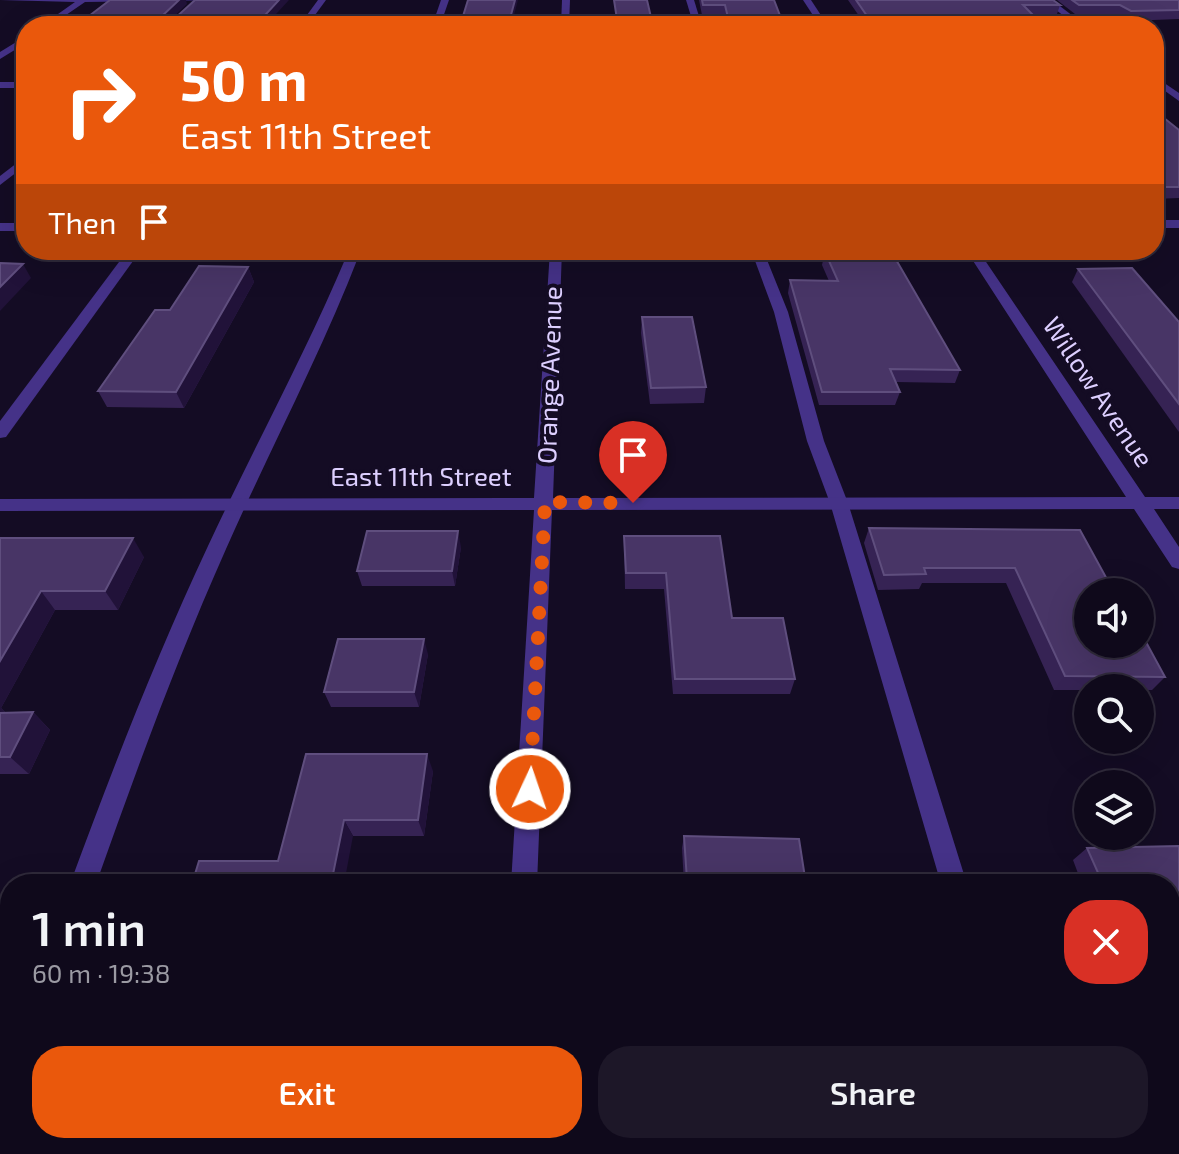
<!DOCTYPE html>
<html lang="en">
<head>
<meta charset="utf-8">
<style>
	body { margin:0; font-family:"Exo 2",sans-serif; background:#1d1728; color:#f1f3f6; height:100vh; display:flex; flex-direction:column; font-size:30px; white-space:nowrap }
	* { box-sizing:border-box; margin:0 }
	p { font-size:26px; color:#9b9aa3 }
	.icon { flex:none; width:44px; height:44px; fill:none; stroke:currentColor; stroke-width:2; stroke-linecap:round; stroke-linejoin:round }
	.map { position:relative; flex:1; overflow:hidden }
	.panel { position:absolute; left:0px; top:874px; width:1180px; height:280px; display:flex; flex-direction:column; background:#0f091b; border-radius:32px 32px 0 0; box-shadow:0 8px 32px #0002,0 0 0 2px #2f2a3a }
	.panel>* { flex:none }
	.top-card { position:absolute; left:16px; top:16px; width:1148px; height:244px; border-radius:32px; box-shadow:0 8px 32px #0002,0 0 0 2px #2f2a3a; background:#ea580c; color:#fff; overflow:hidden }
	.tools { position:absolute; left:1074px; top:578px; display:grid; gap:16px }
	.tools a { display:grid; place-items:center; width:80px; height:80px; border-radius:50%; background:#0f091b; box-shadow:0 8px 32px #0002,0 0 0 2px #2f2a3a; font-size:40px }
	.pin { position:absolute; display:grid; place-items:center; width:68px; height:68px; color:#fff; margin:-82px -34px; border-radius:50% 50% 50% 0; rotate:-45deg; box-shadow:0 0 8px #0007 }
	.pin .icon { rotate:45deg }
	.me { position:absolute; width:88px; margin:-44px; rotate:3deg; stroke-linejoin:round; filter:drop-shadow(0 0 6px #0008) }
	.turn { display:flex; align-items:center; gap:28px; height:168px; padding:0 32px; font-size:36px }
	.turn .icon { width:104px; height:104px; stroke-width:2.5 }
	.turn b { display:block; font-size:56px; line-height:68px }
	.then { display:flex; align-items:center; height:76px; padding:0 32px; background:#0003; gap:16px; font-size:30px }
	.round { display:grid; place-items:center; flex:none; width:84px; height:84px; border-radius:32px; background:#1d1728 }
	.headline { display:flex; align-items:center; justify-content:space-between; height:136px; padding:0 32px }
	h1 { font-size:48px; font-weight:600; line-height:60px }
	.button { display:flex; gap:16px; margin-top:auto; padding:16px 32px }
	.button a { flex:1; height:92px; border-radius:32px; background:#ea580c; color:#fff; font-size:32px; font-weight:600; line-height:92px; text-align:center }
	.button a+a { background:#1d1728; color:#f1f3f6 }
	.map>svg:first-child { display:block }
	.lines { fill:none; stroke-linecap:round; stroke-linejoin:round }
	.service { fill:#453288; fill-rule:evenodd }
	.minor { fill:#453288; fill-rule:evenodd }
	.wall { fill:#362354 }
	.shaded-wall { fill:#211239 }
	.building { fill:#483566; stroke:#5f4e7e; stroke-width:2 }
	.route { stroke:#ea580c; stroke-width:14; stroke-dasharray:0 25.2 }
	.labels { text-anchor:middle; stroke-width:8; stroke-linejoin:round; paint-order:stroke }
	.street-label { font-size:26px; fill:#ddcfff; stroke:#140c24 }
</style>
</head>
<body>
<div class="map">
<svg width="1179" height="1154" viewBox="0 0 1179 1154">
	<rect width="100%" height="100%" fill="#140c24"/>
	<g class="lines">
		<g class="service">
			<path d="M441 0H449L440 26H432Z"/>
			<path d="M686 0H694L702 26H694Z"/>
			<path d="M26 156V165L0 185V176Z"/>
			<path d="M349 250H361C322 352 270 449 226 549 177 659 136 771 96 884H70C112 770 156 657 208 546 254 447 307 351 349 250Z"/>
			<path d="M751 250H763L788 312 824 441 848 503 967 884H941L830 503 807 441 774 312Z"/>
			<path d="M10 1048V1098L0 1103V1052Z"/>
			<path d="M1016 1144H1048L1051 1154H1019Z"/>
		</g>
		<g class="minor">
			<path d="M0 0H223L85 2 50 26H41L75 2Z"/>
			<path d="M318 0H326L307 26H299Z"/>
			<path d="M562 0H570L569 26H561Z"/>
			<path d="M803 0H811L828 26H820Z"/>
			<path d="M1043 0H1052L1086 26H1077Z"/>
			<path d="M26 36V43L0 59V52Z"/>
			<path d="M1154 76 1179 93V101L1154 83Z"/>
			<rect x="0" y="82" width="26" height="6"/>
			<rect x="1154" y="220" width="25" height="8"/>
			<rect x="0" y="223" width="26" height="8"/>
			<path d="M128 250H141L6 437 0 438V421Z"/>
			<path d="M550 250H562L553 498 1126 497 966 250H978L1145 497H1179V509H1154L1179 547V569L1172 567 1134 509 552 510 537 884H511L534 510 0 511V499L534 498Z"/>
			<path d="M494 1144H526L525 1154H493Z"/>
		</g>
	</g>
	<g class="wall">
		<path d="M699 0H774L784 26H726L724 15H702Z"/>
		<path d="M848 0H1053L1060 5 1057 14H1032L1034 16 1031 26H866Z"/>
		<path d="M1057 0H1179V19L1127 21 1116 14H1075Z"/>
		<path d="M1154 110 1179 130V198L1154 199Z"/>
		<path d="M825 252 960 370 955 383 896 382 900 392 895 405H819L788 293 790 280 829 281 822 265Z"/>
		<path d="M248 267 254 282 184 408 107 407 98 391 170 310Z"/>
		<path d="M1078 269 1179 322V432L1072 282Z"/>
		<path d="M642 317 706 387 704 403 650 404 641 333Z"/>
		<path d="M869 528 1080 530 1088 592 1165 677 1152 690H1140V688H1088V690H1054L1006 583H922L919 589 878 590 864 543Z"/>
		<path d="M624 536 732 618 795 679 790 694H673L664 589H625Z"/>
		<path d="M0 538 144 557 118 610H55L1 708 6 713 33 712 50 730 29 774H0Z"/>
		<path d="M461 547 455 586H362L357 571Z"/>
		<path d="M428 654 419 707H331L324 692Z"/>
		<path d="M306 754 433 771 424 836H353Z"/>
		<path d="M684 836 806 884H684L682 848Z"/>
		<path d="M1179 846V959H1170V884H1082L1073 860 1087 848Z"/>
	</g>
	<g class="shaded-wall">
		<path d="M179 0H186L187 4 164 26 161 17Z"/>
		<path d="M279 0H289L265 26H255Z"/>
		<path d="M515 0H518L511 26H508Z"/>
		<path d="M23 264 31 278 0 311V287Z"/>
		<path d="M248 267 254 282 184 408 176 392Z"/>
		<path d="M458 531 461 547 455 586 452 571Z"/>
		<path d="M133 538 144 557 118 610 105 591Z"/>
		<path d="M41 591 55 610 1 708 15 722 0 720V661Z"/>
		<path d="M424 639 428 654 419 707 414 692Z"/>
		<path d="M33 712 50 730 29 774 10 757Z"/>
		<path d="M427 754 433 771 424 836 418 820Z"/>
		<path d="M344 820 353 836 344 884H331Z"/>
		<path d="M270 1144H286L284 1154H268Z"/>
	</g>
	<g class="building">
		<path d="M110 0H179L161 17 173 20 195 0H279L255 26H76Z"/>
		<path d="M468 0H515L508 26H460Z"/>
		<path d="M614 0H647L653 26H618Z"/>
		<path d="M702 0H774L784 26H730L725 5H703Z"/>
		<path d="M856 0H1053L1060 5H1023L1034 16H1002L1015 26H874Z"/>
		<path d="M1072 0H1179V10L1131 11 1120 5H1079Z"/>
		<path d="M1154 110 1179 130V187H1154Z"/>
		<path d="M891 251 960 370 890 369 900 392H822L790 280 838 281 825 252Z"/>
		<path d="M0 263 23 264 0 287Z"/>
		<path d="M199 266 248 267 176 392 98 391 155 310H170Z"/>
		<path d="M1132 268 1179 322V404L1078 269Z"/>
		<path d="M642 317H692L706 387 651 388Z"/>
		<path d="M869 528 1080 530 1114 592H1088V644H1140V631L1165 677 1065 676 1015 568H924L926 574 884 575Z"/>
		<path d="M367 531H458L452 571H357Z"/>
		<path d="M624 536H720L732 618H783L795 679H675L666 573H626Z"/>
		<path d="M0 538H133L105 591H41L0 661Z"/>
		<path d="M338 639H424L414 692H324Z"/>
		<path d="M33 712 10 757H0V713Z"/>
		<path d="M306 754H427L418 820H344L331 884H192L199 861H278Z"/>
		<path d="M684 836 799 839 806 884H733L732 882 687 880Z"/>
		<path d="M1179 846V949H1170V884H1103L1087 848Z"/>
		<path d="M131 1144H270L268 1154H128Z"/>
	</g>
	<g class="lines">
		<path class="route" d="M530 789 545 502 633 503"/>
	</g>
	<g class="labels">
		<g class="street-label">
			<text transform="translate(550 375) rotate(-88)" y="9">Orange Avenue</text>
			<text transform="translate(1098 392) rotate(56)" y="9">Willow Avenue</text>
			<text x="421" y="486">East 11th Street</text>
		</g>
	</g>
</svg>
<div class="tools">
<a><svg class="icon" aria-label="sound" viewBox="0 0 24 24"><path d="M4 9h4l5-4v14l-5-4H4zM17 9q2 3 0 6"/></svg></a>
<a><svg class="icon" aria-label="search" viewBox="0 0 24 24"><circle cx="10" cy="10" r="6"/><path d="M15 15l6 6"/></svg></a>
<a><svg class="icon" aria-label="layers" viewBox="0 0 24 24"><path d="M12 4l9 5-9 5-9-5zM3 14l9 5 9-5"/></svg></a>
</div>
<div class="pin" style="left:633px;top:503px;background:#d93025"><svg class="icon" aria-label="arrive" viewBox="0 0 24 24"><path d="M6 21V4h12l-3 4 3 4H6"/></svg></div>
<svg class="me" style="left:530px;top:789px" viewBox="-20 -20 40 40"><circle r="17" fill="#ea580c" stroke="#fff" stroke-width="3"/><path d="M0-11L8 9 0 5-8 9z" fill="#fff"/></svg>
<div class="top-card">
<div class="turn"><svg class="icon" aria-label="right" viewBox="0 0 24 24"><path d="M7 20v-9h11M14 6l5 5-5 5"/></svg><div><b>50 m</b>East 11th Street</div></div>
<div class="then">Then<svg class="icon" aria-label="arrive" viewBox="0 0 24 24"><path d="M6 21V4h12l-3 4 3 4H6"/></svg></div>
</div>
<section class="panel">
<div class="headline"><div><h1>1 min</h1><p>60 m · 19:38</p></div><a class="round" style="background:#d93025;color:#fff"><svg class="icon" aria-label="close" viewBox="0 0 24 24"><path d="M6 6l12 12M18 6L6 18"/></svg></a></div>
<div class="button"><a>Exit</a><a>Share</a></div>
</section>
</div>
</body>
</html>
